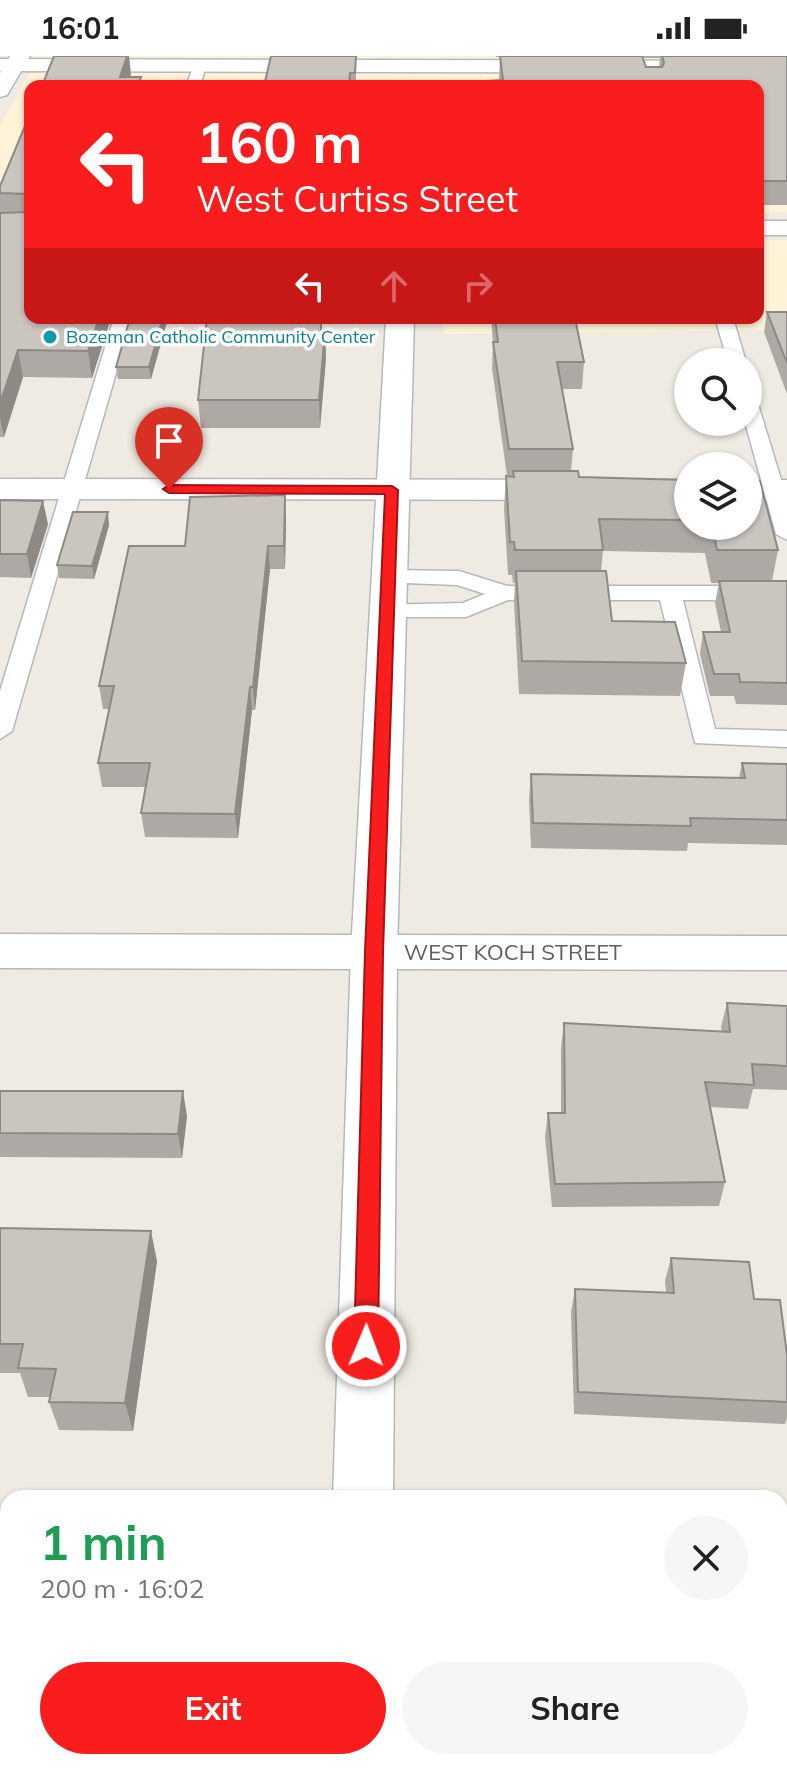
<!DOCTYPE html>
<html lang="en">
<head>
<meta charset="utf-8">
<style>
	body { margin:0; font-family:Mulish,sans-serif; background:#f6f6f6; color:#222; height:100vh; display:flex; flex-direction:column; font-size:30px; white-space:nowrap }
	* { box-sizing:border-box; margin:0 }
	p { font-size:26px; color:#767676 }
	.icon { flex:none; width:44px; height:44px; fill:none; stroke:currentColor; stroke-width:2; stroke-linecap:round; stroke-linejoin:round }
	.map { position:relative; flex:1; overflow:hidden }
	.sheet { position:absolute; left:0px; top:1434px; width:788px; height:280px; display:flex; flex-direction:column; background:#fff; border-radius:24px 24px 0 0; box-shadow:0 2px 6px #0004 }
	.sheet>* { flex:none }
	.banner { position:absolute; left:24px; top:24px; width:740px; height:244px; border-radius:16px; box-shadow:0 2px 6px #0004; background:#fa1d1d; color:#fff; overflow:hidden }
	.controls { position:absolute; left:674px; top:292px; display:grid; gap:16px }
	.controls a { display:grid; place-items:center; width:88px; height:88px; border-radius:50%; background:#fff; box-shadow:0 2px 6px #0004; font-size:40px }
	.pin { position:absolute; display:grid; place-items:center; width:68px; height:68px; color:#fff; margin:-82px -34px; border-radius:50% 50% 50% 0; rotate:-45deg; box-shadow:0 0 8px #0007 }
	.pin .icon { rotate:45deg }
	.me { position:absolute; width:88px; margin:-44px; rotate:1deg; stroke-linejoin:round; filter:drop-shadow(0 0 6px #0008) }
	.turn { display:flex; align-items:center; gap:28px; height:168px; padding:0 40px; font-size:36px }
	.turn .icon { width:104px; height:104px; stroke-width:2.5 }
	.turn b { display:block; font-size:56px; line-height:68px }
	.lanes { display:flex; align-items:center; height:76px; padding:0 40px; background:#0003; justify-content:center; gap:40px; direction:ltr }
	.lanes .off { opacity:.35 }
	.round { display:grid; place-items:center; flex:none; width:84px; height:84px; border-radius:42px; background:#f6f6f6 }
	.headline { display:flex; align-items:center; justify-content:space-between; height:136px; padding:0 40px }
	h1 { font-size:48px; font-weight:700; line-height:60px; color:#1e9e55 }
	.cta { display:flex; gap:16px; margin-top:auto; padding:16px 40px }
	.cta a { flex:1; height:92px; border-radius:48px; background:#fa1d1d; color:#fff; font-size:32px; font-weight:700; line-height:92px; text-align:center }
	.cta a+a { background:#f6f6f6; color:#222 }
	.status { display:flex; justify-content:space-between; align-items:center; height:56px; padding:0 40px; background:#fff; direction:ltr }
	.status svg { height:22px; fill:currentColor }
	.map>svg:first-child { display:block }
	.commercial { fill:#fff3d7 }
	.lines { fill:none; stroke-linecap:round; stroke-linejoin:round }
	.lane-casing { stroke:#b5b9be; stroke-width:3 }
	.street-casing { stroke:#b5b9be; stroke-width:3 }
	.secondary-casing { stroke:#b4b9be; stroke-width:3 }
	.lane { fill:#fff; fill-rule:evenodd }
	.street { fill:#fff; fill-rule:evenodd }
	.secondary { fill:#fff; fill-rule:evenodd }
	.wall { fill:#aea9a4; fill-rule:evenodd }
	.shaded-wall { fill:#8d8a86 }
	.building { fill:#cac5bf; stroke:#8d8a86; stroke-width:2 }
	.route { fill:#fa1d1d; stroke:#a21313; stroke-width:2 }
	.culture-dot { fill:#0f9aa8; stroke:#fff; stroke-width:3 }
	.labels { text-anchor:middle; stroke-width:7; stroke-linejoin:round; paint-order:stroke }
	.far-culture-label { font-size:18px; fill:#0d838f; stroke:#fff; text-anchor:start }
	.street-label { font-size:22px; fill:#5a6065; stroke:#fff }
</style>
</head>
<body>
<div class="status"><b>16:01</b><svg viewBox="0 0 49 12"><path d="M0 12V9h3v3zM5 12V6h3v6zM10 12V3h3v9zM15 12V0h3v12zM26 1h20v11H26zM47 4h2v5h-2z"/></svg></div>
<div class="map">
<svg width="787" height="1714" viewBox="0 0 787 1714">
	<rect width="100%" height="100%" fill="#efebe2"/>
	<g class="commercial">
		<path d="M787 0V156L758 157V30H30V159H0V68L39 2 0 0Z"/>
		<path d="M758 184H787V274L444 278 443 262H758Z"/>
	</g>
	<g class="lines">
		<g class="lane-casing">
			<g id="lane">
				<path d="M195 7 206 10 200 30H186Z"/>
				<path d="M114 262H132L12 675 0 683V635Z"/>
				<path d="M715 262H733L746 306H728Z"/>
				<path d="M748 339 757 345 787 443V484L776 478 745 366H748Z"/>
				<path d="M388 514 459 515 507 530H787V544H683L715 673 787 675V691L695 687 660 544H508L466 561H387L379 559 376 554 379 549 463 547 485 538 457 529 380 526 377 521Z"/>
			</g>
		</g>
		<g class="street-casing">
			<g id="street">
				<path d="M10 0H30L7 39 0 41V17Z"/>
				<rect x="758" y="165" width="29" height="14"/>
				<path d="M0 423 688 424V444L0 443Z"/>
				<rect x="748" y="424" width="39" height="20"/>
				<path d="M0 878 787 880V914L0 912Z"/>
			</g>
		</g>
		<g class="secondary-casing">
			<g id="secondary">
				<path d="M0 3 787 5V17L0 15Z"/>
				<path d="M386 262H414L397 896 393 1442H333L351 896Z"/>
				<rect x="324" y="1706" width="68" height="8"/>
			</g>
		</g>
		<use href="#lane" class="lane"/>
		<use href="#street" class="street"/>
		<use href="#secondary" class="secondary"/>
	</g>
	<g class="wall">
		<path d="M271 0H358L356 1V30H264Z"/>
		<path d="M496 0H787V149H758V30L499 24 500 1H496ZM643 2H660L659 11H646Z"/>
		<path d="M30 58 111 262 92 322 23 321 4 381H0V130Z"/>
		<path d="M767 256H787V338L764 276Z"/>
		<path d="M168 262 151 323H118L116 311Z"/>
		<path d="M491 262H575L584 306 582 333H562L573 393 571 415 579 421 688 424V470H748L778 494 772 525H787V649L736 648 734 640H710L700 598 703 576H721L715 547 719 527H711L705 497 603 495 601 515 612 565 686 607 680 640 519 638 514 547 515 527H513L512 519H508L504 452 506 420H507L492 312 493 286Z"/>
		<path d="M322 275H325L326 302 320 372H201L198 344Z"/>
		<path d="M0 444 48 468 31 522 0 521Z"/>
		<path d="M286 461 285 513H270L255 654H252L238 782 145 781 141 757 146 731H102L98 707 109 653H103L99 630Z"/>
		<path d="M109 469 94 523 59 522 57 509Z"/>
		<path d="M742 707 787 708V789L688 787 687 795 531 792 529 743 531 718 739 722Z"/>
		<path d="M727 947 787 950V1034L753 1033 748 1053 710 1051 725 1126 719 1150 552 1151 545 1081 548 1057H561V991L564 967 722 976 721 971Z"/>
		<path d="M0 1035 187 1060 182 1102 0 1101Z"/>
		<path d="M0 1172 157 1205 133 1375 59 1374 49 1346 50 1341H28L20 1317H0Z"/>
		<path d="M671 1202 754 1243 787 1299V1362L785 1368 574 1358 571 1256 575 1233 666 1237 665 1225Z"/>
		<rect x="780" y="1528" width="7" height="125"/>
	</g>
	<g class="shaded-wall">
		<path d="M127 0H129L131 18 127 30 120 21Z"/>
		<path d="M99 262H111L92 322 88 295Z"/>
		<path d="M163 262H168L151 323 149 311Z"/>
		<path d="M325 275 326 302 320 372 319 344Z"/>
		<path d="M18 294 23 321 4 381 0 362V347Z"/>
		<path d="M285 439 286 461 285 513 284 490Z"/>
		<path d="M43 445 48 468 31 522 27 498Z"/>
		<path d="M108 456 109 469 94 523 92 510Z"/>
		<path d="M268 490 270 513 255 654 253 631Z"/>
		<path d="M250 631 252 654 238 782 235 758Z"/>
		<path d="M183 1035 187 1060 182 1102 178 1078Z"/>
		<path d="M151 1175 157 1205 133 1375 125 1347Z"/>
	</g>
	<g class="building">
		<path d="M54 0H127L120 21H141L138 30H42Z"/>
		<path d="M271 0H356L355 17H350L349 30H264Z"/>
		<path d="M500 0H642L646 11H662L664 7 662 0H787V125H758V30H486V25L503 24Z"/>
		<path d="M30 58V262H99L88 295 18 294 0 347V157L28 156V138L0 137V130Z"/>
		<path d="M767 256H787V307Z"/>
		<path d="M130 262H163L149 311H116Z"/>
		<path d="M207 262H321V275H325L319 344H198Z"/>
		<path d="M495 262H575L584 306H557L573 393H509L493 286H498Z"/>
		<path d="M513 415H578L579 421 688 424V464L599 463 603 494H515L514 486H510L506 420 514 421Z"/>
		<path d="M748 425H760L778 494H717L712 470H748Z"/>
		<path d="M285 439 284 490H268L253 631H250L235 758 141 757 150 707H98L114 630H99L129 490H185L190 441Z"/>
		<path d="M0 444 43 445 27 498H0Z"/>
		<path d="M73 456H108L92 510 57 509Z"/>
		<path d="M516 515H606L612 565 675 566 686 607 522 605Z"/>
		<path d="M719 525H787V627L740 626 739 618H714L703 576H730Z"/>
		<path d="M742 707 787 708V764L690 762 691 770 533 767 531 718 745 722Z"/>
		<path d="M727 947 787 950V1010L752 1008 754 1029 705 1026 725 1126 555 1128 548 1057H565L564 967 730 976Z"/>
		<path d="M0 1035H183L178 1078 0 1077Z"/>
		<path d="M0 1172 151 1175 125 1347 49 1346 56 1313 18 1312 23 1288H0Z"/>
		<path d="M671 1202 749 1206 754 1243 780 1244 787 1299V1346L578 1336 575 1233 674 1237Z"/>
		<rect x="780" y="1528" width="7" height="108"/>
	</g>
	<path class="route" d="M392 430 398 434 383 896 378 1290 374 1298 366 1301 358 1298 354 1290 365 896 385 438 169 437 163 433 169 429Z"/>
	<circle class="culture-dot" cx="50" cy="281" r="8"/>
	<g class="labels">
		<g class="far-culture-label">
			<text x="66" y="287">Bozeman Catholic Community Center</text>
		</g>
		<g class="street-label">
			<text x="513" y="904">WEST KOCH STREET</text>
		</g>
	</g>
</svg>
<div class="controls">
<a><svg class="icon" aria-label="search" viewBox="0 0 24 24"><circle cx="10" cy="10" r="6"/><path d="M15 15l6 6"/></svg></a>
<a><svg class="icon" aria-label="layers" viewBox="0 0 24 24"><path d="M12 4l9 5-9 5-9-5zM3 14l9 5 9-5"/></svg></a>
</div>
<div class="pin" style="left:169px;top:433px;background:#d93025"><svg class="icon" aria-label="arrive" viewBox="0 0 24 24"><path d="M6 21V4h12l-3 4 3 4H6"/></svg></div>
<svg class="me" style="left:366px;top:1290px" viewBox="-20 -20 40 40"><circle r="17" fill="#fa1d1d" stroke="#fff" stroke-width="3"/><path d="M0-11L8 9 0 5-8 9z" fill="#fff"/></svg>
<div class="banner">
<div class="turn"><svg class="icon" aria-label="left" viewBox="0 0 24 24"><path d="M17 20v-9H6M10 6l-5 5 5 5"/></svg><div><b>160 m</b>West Curtiss Street</div></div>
<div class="lanes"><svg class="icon" aria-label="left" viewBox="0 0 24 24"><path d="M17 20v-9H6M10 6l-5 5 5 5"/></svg><svg class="icon off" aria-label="ahead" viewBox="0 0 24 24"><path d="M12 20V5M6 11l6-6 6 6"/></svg><svg class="icon off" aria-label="right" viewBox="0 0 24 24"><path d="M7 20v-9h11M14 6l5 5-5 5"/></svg></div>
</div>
<section class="sheet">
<div class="headline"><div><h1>1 min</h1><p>200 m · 16:02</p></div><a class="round"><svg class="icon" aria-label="close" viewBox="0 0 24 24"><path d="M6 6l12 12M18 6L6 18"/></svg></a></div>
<div class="cta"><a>Exit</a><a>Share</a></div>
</section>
</div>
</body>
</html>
